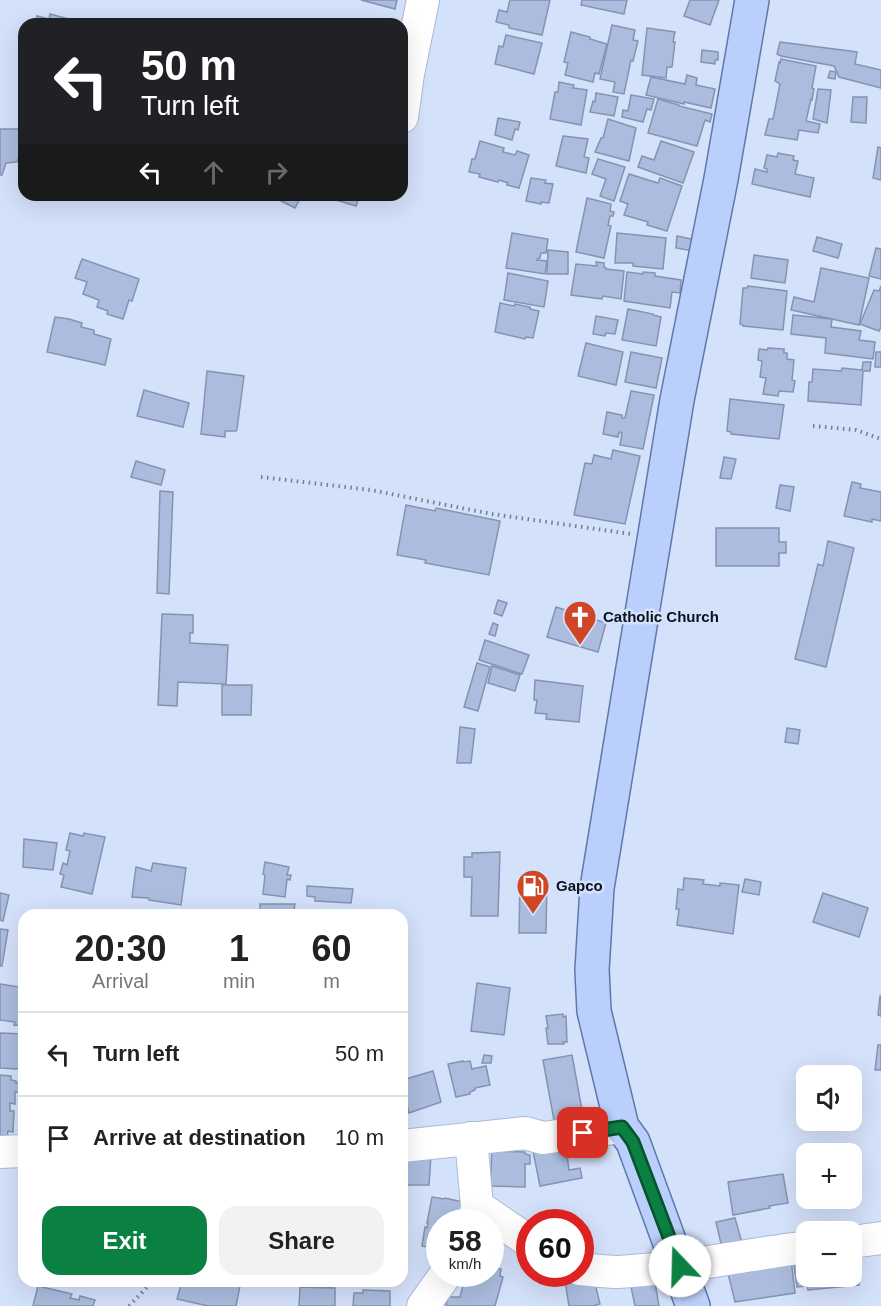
<!DOCTYPE html>
<html lang="en">
<head>
<meta charset="utf-8">
<style>
	body { margin:0; font-family:Arial,sans-serif; background:#f2f2f2; color:#222; height:100vh; display:flex; flex-direction:column; font-size:22px; white-space:nowrap }
	* { box-sizing:border-box; margin:0 }
	p { font-size:20px; color:#767676 }
	.icon { flex:none; width:33px; height:33px; fill:none; stroke:currentColor; stroke-width:2; stroke-linecap:round; stroke-linejoin:round }
	.map { position:relative; flex:1; overflow:hidden }
	.drawer { position:absolute; left:18px; top:909px; width:390px; height:378px; display:flex; flex-direction:column; background:#fff; border-radius:18px; box-shadow:0 6px 24px #0002 }
	.drawer>* { flex:none }
	.top-card { position:absolute; left:18px; top:18px; width:390px; height:183px; border-radius:18px; box-shadow:0 6px 24px #0002; background:#202124; color:#fff; overflow:hidden }
	.buttons { position:absolute; left:796px; top:1065px; display:grid; gap:12px }
	.buttons a { display:grid; place-items:center; width:66px; height:66px; border-radius:12px; background:#fff; box-shadow:0 6px 24px #0002; font-size:30px }
	.speed { position:absolute; left:426px; top:1209px; display:flex; gap:12px; font-size:30px; font-weight:700; text-align:center }
	.speed>* { display:grid; place-content:center; width:78px; height:78px; border-radius:50%; background:#fff; box-shadow:0 6px 24px #0002; line-height:1 }
	.speed small { font-size:15px; font-weight:400 }
	.speed .limit { border:9px solid #d22; background:#fff; color:#111 }
	.pin { position:absolute; display:grid; place-items:center; width:51px; height:51px; color:#fff; margin:-26px; border-radius:12px; box-shadow:0 3px 9px #0006 }
	.me { position:absolute; width:66px; margin:-33px; rotate:339deg; stroke-linejoin:round; filter:drop-shadow(0 0 4px #0008) }
	.turn { display:flex; align-items:center; gap:21px; height:126px; padding:0 24px; font-size:27px }
	.turn .icon { width:78px; height:78px; stroke-width:2.5 }
	.turn b { display:block; font-size:42px; line-height:51px }
	.lanes { display:flex; align-items:center; height:57px; padding:0 24px; background:#0003; justify-content:center; gap:30px; direction:ltr }
	.lanes .off { opacity:.35 }
	.eta { display:flex; justify-content:space-evenly; align-items:center; height:102px; text-align:center }
	.eta b { font-size:36px; font-weight:800; line-height:42px }
	.cta { display:flex; gap:12px; margin-top:auto; padding:12px 24px }
	.cta a { flex:1; height:69px; border-radius:18px; background:#0b8043; color:#fff; font-size:24px; font-weight:800; line-height:69px; text-align:center }
	.cta a+a { background:#f2f2f2; color:#222 }
	ul { padding:0; list-style:none }
	li { display:flex; align-items:center; gap:18px; height:84px; padding:0 24px; border-top:2px solid #e0e0e0 }
	li div { flex:1 }
	li b { display:block; font-size:22px }
	li em { font-style:normal }
	.map>svg:first-child { display:block }
	.building { fill:#abbcde; stroke:#8493b0; stroke-width:1.5 }
	.lines { fill:none; stroke-linecap:round; stroke-linejoin:round }
	.minor-casing { stroke:#aab9d8; stroke-width:34 }
	.major-casing { stroke:#5f78ab; stroke-width:36 }
	.path { stroke:#737d8f; stroke-width:4; stroke-dasharray:1.5 4.5; stroke-linecap:butt }
	.minor { stroke:#fff; stroke-width:32 }
	.major { stroke:#bacffb; stroke-width:33 }
	.route-casing { stroke:#07532c; stroke-width:15 }
	.route { stroke:#0b8043; stroke-width:10 }
	.labels { text-anchor:middle; stroke-width:5; stroke-linejoin:round; paint-order:stroke }
	.poi-label { font-size:15px; font-weight:bold; fill:#0c121c; stroke:#d4e1fa; text-anchor:start }
</style>
</head>
<body>
<div class="map">
<svg width="881" height="1306" viewBox="0 0 881 1306">
	<rect width="100%" height="100%" fill="#d4e1fa"/>
	<g class="building">
		<path d="M361 0H397L395 9Z"/>
		<path d="M510 0H550L542 35 509 28V25L496 22 499 10 507 12Z"/>
		<path d="M582 0H627L624 14 581 5Z"/>
		<path d="M690 0H719L710 25 684 16Z"/>
		<path d="M50 14 84 23V24H35L37 16 49 19Z"/>
		<path d="M612 25 635 30 633 40 638 41 633 61 631 60 624 94 613 92 615 82 600 79Z"/>
		<path d="M647 28 675 32 673 42H675L672 67H667L666 78 642 75Z"/>
		<path d="M571 32 590 37V39L607 44 599 74 595 73 593 82 565 75 568 63 564 62Z"/>
		<path d="M506 35 542 43 534 74 495 64 499 46 503 47Z"/>
		<path d="M780 42 857 52 855 64 881 70V88L839 77 834 66 781 56 777 54Z"/>
		<path d="M702 50 718 52V60H715V64L701 62Z"/>
		<path d="M781 59 816 66 812 88 814 89 812 100 811 99 806 121 820 124 818 133 799 130 797 140 765 135 769 119H773L780 84 775 81 779 62 780 63Z"/>
		<path d="M830 71 836 72 835 79 828 78Z"/>
		<path d="M687 75 697 78 696 85 715 89 711 108 684 102V104L646 95 651 77 685 84Z"/>
		<path d="M559 82 574 85 573 88 587 90 581 125 550 119 555 92H558Z"/>
		<path d="M818 89 831 90 827 123 813 119Z"/>
		<path d="M596 93 618 97 614 116 590 112 593 101 595 102Z"/>
		<path d="M631 95 654 99 651 110 647 109 643 122 622 117 623 110 628 111Z"/>
		<path d="M853 97H867L866 123 851 122Z"/>
		<path d="M658 99 679 105V106L712 114 710 122 705 120 697 146 648 133Z"/>
		<path d="M498 118 520 122 518 130 515 129 512 140 495 135Z"/>
		<path d="M608 119 636 128 629 161 595 152 601 138H603Z"/>
		<path d="M0 129H24V156H19L17 162 6 163 2 175H0Z"/>
		<path d="M563 136 588 139 584 157 589 158 586 173 556 166Z"/>
		<path d="M480 141 504 148 503 152 515 155 517 151 529 155 519 188 507 185 508 183 499 180 498 182 479 177 480 174 469 172 472 159H475Z"/>
		<path d="M661 141 694 152 683 183 638 167 642 156 654 160Z"/>
		<path d="M878 147 881 148V180L873 178Z"/>
		<path d="M778 153 794 156 793 160 798 161 795 174 814 178 810 197 752 184 755 169 767 172V169L764 168 767 155 777 157Z"/>
		<path d="M598 159 625 167 614 201 600 196 606 179 592 174Z"/>
		<path d="M629 174 658 183 660 178 682 186 667 231 647 225 648 222 624 215 628 204 620 201Z"/>
		<path d="M531 178 546 180 545 183 553 184 549 203 541 202V204L526 201Z"/>
		<path d="M269 195H302L295 208Z"/>
		<path d="M323 195H360L356 206 322 196Z"/>
		<path d="M587 198 611 204 610 211 614 212 613 216H610L608 225 611 226 604 258 576 252Z"/>
		<path d="M512 233 548 239 546 253H541L540 258H538L537 260 547 261 545 274 506 268Z"/>
		<path d="M617 233 666 238 663 269 633 266V263H615Z"/>
		<path d="M677 236 696 240 693 251 676 248Z"/>
		<path d="M817 237 842 244 838 258 813 251Z"/>
		<path d="M876 248 881 249V279L869 276Z"/>
		<path d="M548 250 568 252V274H547Z"/>
		<path d="M754 255 788 260 785 283 751 278Z"/>
		<path d="M82 259 139 279 132 301 129 300 123 319 107 314 108 311 97 307 99 300 83 294 87 282 75 278Z"/>
		<path d="M596 262 604 263V267L606 268V269L624 271 621 299 603 296 602 299 571 295 576 264 597 266Z"/>
		<path d="M821 268 869 278 859 325 791 310 794 297 814 302Z"/>
		<path d="M627 272 643 274V272L655 273V276L681 280 680 293 672 292 670 308 624 301Z"/>
		<path d="M508 273 548 281 544 307 504 300Z"/>
		<path d="M748 286 787 291 783 330 743 326V325L740 324 743 288H747Z"/>
		<path d="M881 286V327L879 331 860 324 874 290 879 291Z"/>
		<path d="M500 303 514 306 515 304 530 307V309L539 311 533 338 526 337 525 339 495 332Z"/>
		<path d="M628 309 653 314V315L661 317 656 346 622 340Z"/>
		<path d="M793 315 832 319 831 327 861 331 859 340 875 342 873 359 825 353 826 338 791 334Z"/>
		<path d="M596 316 618 320 615 334 606 333 605 336 593 334Z"/>
		<path d="M55 317 69 319 82 323 81 327 94 330V334L111 339 105 365 47 352Z"/>
		<path d="M586 343 623 352 616 385 578 376Z"/>
		<path d="M768 348 784 349V353H787V359L794 360 792 380 795 381 793 392 779 391 778 396 763 394 766 378 760 377 762 361 758 360 759 349 767 350Z"/>
		<path d="M631 352 662 358 656 388 625 382Z"/>
		<path d="M876 352H881V367H875Z"/>
		<path d="M863 362H871L870 371H863L861 405 808 401 809 382H812L813 369 841 371 842 368 862 370Z"/>
		<path d="M207 371 244 376 237 429 236 431H225V437L201 434Z"/>
		<path d="M144 390 189 403 183 427 137 416Z"/>
		<path d="M631 391 654 395 643 449 620 445 622 433 619 432 618 437 603 434 607 412 622 415V418H625Z"/>
		<path d="M730 399 784 405 779 439 731 434V432L727 431Z"/>
		<path d="M613 450 640 456 625 524 574 515 585 463 592 464 594 455 611 459Z"/>
		<path d="M724 457 736 459 731 479 720 478Z"/>
		<path d="M136 461 165 470 161 485 131 477Z"/>
		<path d="M852 482 861 484 860 488 881 492V521L872 519V522L844 516Z"/>
		<path d="M780 485 794 487 790 511 776 508Z"/>
		<path d="M160 491 173 492 169 594 157 593Z"/>
		<path d="M406 505 435 511 436 508 500 521 489 575 425 563 426 560 397 555Z"/>
		<path d="M716 528H779V542H786V553H779V566H716Z"/>
		<path d="M828 541 854 548 826 667 795 659 818 564 823 566Z"/>
		<path d="M498 600 507 603 502 616 494 613Z"/>
		<path d="M556 607 606 623 598 652 547 637Z"/>
		<path d="M162 614 193 615V633H190V643L228 645 226 684 178 682 177 706 158 705Z"/>
		<path d="M493 623 498 625 495 636 489 634Z"/>
		<path d="M485 640 529 655 522 674 479 660Z"/>
		<path d="M477 663 490 667 478 711 464 707Z"/>
		<path d="M492 666 520 675 515 691 488 683Z"/>
		<path d="M535 680 583 686 579 722 546 719 547 714 535 713 537 700H534Z"/>
		<path d="M222 685H252L251 715H222Z"/>
		<path d="M460 727 475 729 471 763H457Z"/>
		<path d="M787 728 800 730 798 744 785 742Z"/>
		<path d="M70 833 83 836 84 833 105 837 92 894 61 887 64 875 60 874 63 863 67 865 70 851 66 850Z"/>
		<path d="M24 839 57 843 53 870 23 867Z"/>
		<path d="M500 852 498 916H471L472 877H464V857H472V853Z"/>
		<path d="M265 862 289 867 287 875H291L290 880 287 879 285 897 263 894 265 875 263 874Z"/>
		<path d="M153 863 186 868 181 905 149 900 148 898 132 897 136 867 151 871Z"/>
		<path d="M684 878 704 880 703 884 720 886V883L739 885 733 934 677 925 679 909H676L678 889 683 890Z"/>
		<path d="M745 879 761 882 759 895 742 892Z"/>
		<path d="M520 880H547L546 933H519Z"/>
		<path d="M307 886 353 889 351 903 315 901V897L307 896Z"/>
		<path d="M0 893 9 895 3 921 0 920Z"/>
		<path d="M823 893 868 908 859 937 813 922Z"/>
		<path d="M260 904H295L294 910 299 911V915H260Z"/>
		<path d="M322 911 369 914V915H322Z"/>
		<path d="M0 929 8 930 2 966H0Z"/>
		<path d="M477 983 510 988 504 1035 471 1031Z"/>
		<path d="M0 984 19 987 21 984 24 985V1026L14 1025 15 1022 0 1020Z"/>
		<path d="M880 996H881V1016L878 1015Z"/>
		<path d="M563 1014V1017L566 1016 567 1042H563L564 1044H548L546 1028H548L546 1016Z"/>
		<path d="M0 1033 24 1034V1065H20V1068L16 1069 0 1068Z"/>
		<path d="M878 1045H881V1070H875Z"/>
		<path d="M484 1055 492 1056 491 1063H482Z"/>
		<path d="M572 1055 584 1121 555 1126 543 1060Z"/>
		<path d="M463 1061V1062L470 1061 472 1069 486 1066 490 1085 475 1088V1090L470 1092V1094L456 1097 448 1064Z"/>
		<path d="M433 1071 441 1102 409 1113 402 1087V1080Z"/>
		<path d="M0 1075 11 1076V1080L16 1081V1083H24V1093L15 1092V1104L10 1103V1111H14L13 1132 8 1131 7 1139H0Z"/>
		<path d="M566 1146 569 1170 580 1168 582 1178 540 1186 533 1151Z"/>
		<path d="M492 1151 525 1152V1154L530 1155V1164H525V1187L490 1186Z"/>
		<path d="M431 1155 429 1185H402V1157Z"/>
		<path d="M783 1174 788 1203 769 1206 770 1208 733 1215 728 1182Z"/>
		<path d="M432 1197 444 1199 445 1198 467 1203 462 1222H440V1252H438L439 1250 422 1246 425 1227 427 1228 428 1223H427Z"/>
		<path d="M735 1218 743 1246 723 1252 716 1222Z"/>
		<path d="M852 1244H854L859 1285 808 1290 807 1286 797 1287 792 1252 807 1250V1276H852Z"/>
		<path d="M790 1251 795 1293 735 1302 726 1265Z"/>
		<path d="M490 1267 501 1269 500 1276 503 1277 495 1306H450L446 1305 448 1297H460L466 1274H490Z"/>
		<path d="M593 1275 600 1304 593 1306H569L565 1281Z"/>
		<path d="M654 1277 659 1306H635L630 1282Z"/>
		<path d="M182 1281H241L236 1306H208L177 1299Z"/>
		<path d="M289 1281H332V1287L289 1286Z"/>
		<path d="M38 1286 72 1294 70 1298 79 1300 80 1296 95 1300 93 1306H33Z"/>
		<path d="M300 1287 335 1288V1306H299Z"/>
		<path d="M363 1290 390 1291V1306H353L354 1293H363Z"/>
	</g>
	<g class="lines">
		<g class="minor-casing">
			<g id="minor">
				<path d="M402 117 408 74 423 0"/>
				<path d="M471 1138 477 1206 475 1222"/>
				<path d="M402 1146 525 1133 543 1138 622 1127"/>
				<path d="M0 1152 24 1151"/>
				<path d="M477 1206 530 1242"/>
				<path d="M852 1242 881 1238"/>
				<path d="M580 1269C593 1270 605 1272 618 1272 681 1269 744 1255 807 1247"/>
				<path d="M423 1306 446 1274"/>
			</g>
		</g>
		<g class="major-casing">
			<path id="major" d="M693 1306 633 1142 622 1127 594 1011 592 970 597 888 677 400 721 179 752 0"/>
		</g>
		<g class="path">
			<path d="M813 426 856 430 881 439"/>
			<path d="M261 477 371 490 492 514 631 534"/>
			<path d="M129 1306 153 1281"/>
		</g>
		<use href="#minor" class="minor"/>
		<use href="#major" class="major"/>
	</g>
	<g class="lines">
		<g class="route-casing">
			<path id="route" d="M583 1133 622 1127 633 1142 680 1266"/>
		</g>
		<use href="#route" class="route"/>
	</g>
	<defs>
		<g id="church-pin" transform="scale(1.725)"><path d="M0 17L-7.5 6A9.5 9.5 0 1 1 7.5 6Z" fill="#cf4526" stroke="#d4e1fa"/><path d="M-1.2-6h2.4v3.5h3.3v2.4h-3.3V6h-2.4V-.1h-3.3v-2.4h3.3Z" fill="#fff"/></g>
		<g id="fuel-pin" transform="scale(1.725)"><path d="M0 17L-7.5 6A9.5 9.5 0 1 1 7.5 6Z" fill="#cf4526" stroke="#d4e1fa"/><path d="M-5.5-6h7V0h2V4h1.3V-2.5L3-4.5l.8-.8L6-3V5H2.5V1h-1V6h-7ZM-4.2-4.7v3.2H.2V-4.7Z" fill="#fff"/></g>
	</defs>
	<g fill-rule="evenodd">
		<use href="#church-pin" x="580" y="617"/>
		<use href="#fuel-pin" x="533" y="886"/>
	</g>
	<g class="labels">
		<g class="poi-label">
			<text x="603" y="622">Catholic Church</text>
			<text x="556" y="891">Gapco</text>
		</g>
	</g>
</svg>
<div class="buttons">
<a><svg class="icon" aria-label="sound" viewBox="0 0 24 24"><path d="M4 9h4l5-4v14l-5-4H4zM17 9q2 3 0 6"/></svg></a>
<a>+</a>
<a>−</a>
</div>
<div class="speed"><div>58<small>km/h</small></div><div class="limit">60</div></div>
<div class="pin" style="left:583px;top:1133px;background:#d93025"><svg class="icon" aria-label="arrive" viewBox="0 0 24 24"><path d="M6 21V4h12l-3 4 3 4H6"/></svg></div>
<svg class="me" style="left:680px;top:1266px" viewBox="-20 -20 40 40"><circle r="19" fill="#fff"/><path d="M0-13L10 11 0 6-10 11z" fill="#0b8043"/></svg>
<div class="top-card">
<div class="turn"><svg class="icon" aria-label="left" viewBox="0 0 24 24"><path d="M17 20v-9H6M10 6l-5 5 5 5"/></svg><div><b>50 m</b>Turn left</div></div>
<div class="lanes"><svg class="icon" aria-label="left" viewBox="0 0 24 24"><path d="M17 20v-9H6M10 6l-5 5 5 5"/></svg><svg class="icon off" aria-label="ahead" viewBox="0 0 24 24"><path d="M12 20V5M6 11l6-6 6 6"/></svg><svg class="icon off" aria-label="right" viewBox="0 0 24 24"><path d="M7 20v-9h11M14 6l5 5-5 5"/></svg></div>
</div>
<section class="drawer">
<div class="eta">
<div><b>20:30</b><p>Arrival</p></div>
<div><b>1</b><p>min</p></div>
<div><b>60</b><p>m</p></div>
</div>
<ul>
<li><svg class="icon" aria-label="left" viewBox="0 0 24 24"><path d="M17 20v-9H6M10 6l-5 5 5 5"/></svg><div><b>Turn left</b></div><em>50 m</em></li>
<li><svg class="icon" aria-label="arrive" viewBox="0 0 24 24"><path d="M6 21V4h12l-3 4 3 4H6"/></svg><div><b>Arrive at destination</b></div><em>10 m</em></li>
</ul>
<div class="cta"><a>Exit</a><a>Share</a></div>
</section>
</div>
</body>
</html>
